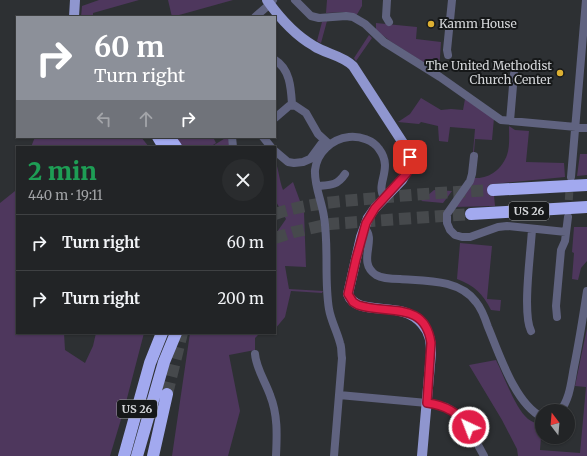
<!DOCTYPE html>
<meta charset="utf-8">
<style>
:root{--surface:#222426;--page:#2a2c2e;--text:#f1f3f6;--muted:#a2a4a7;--line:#3f4143}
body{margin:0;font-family:Merriweather,serif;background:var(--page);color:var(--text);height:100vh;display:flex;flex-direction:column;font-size:15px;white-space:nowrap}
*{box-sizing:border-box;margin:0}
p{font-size:13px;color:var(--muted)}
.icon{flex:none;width:22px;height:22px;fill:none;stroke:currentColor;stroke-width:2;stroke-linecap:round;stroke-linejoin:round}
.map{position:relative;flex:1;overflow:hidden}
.side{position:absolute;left:16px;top:146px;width:260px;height:188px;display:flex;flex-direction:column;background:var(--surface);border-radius:0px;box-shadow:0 1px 3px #0004,0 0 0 1px var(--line)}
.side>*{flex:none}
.guide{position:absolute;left:16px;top:16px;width:260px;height:122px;border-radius:0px;box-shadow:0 1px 3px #0004,0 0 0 1px var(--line);background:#8c9099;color:#fff;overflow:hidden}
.needle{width:26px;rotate:344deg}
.controls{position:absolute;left:535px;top:404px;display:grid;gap:8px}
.controls a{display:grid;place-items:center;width:40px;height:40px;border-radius:50%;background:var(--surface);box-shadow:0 1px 3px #0004,0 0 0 1px var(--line);font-size:20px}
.pin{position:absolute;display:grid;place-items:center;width:34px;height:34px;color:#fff;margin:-17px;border-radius:8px;box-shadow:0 2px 6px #0006}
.me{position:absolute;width:44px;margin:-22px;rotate:317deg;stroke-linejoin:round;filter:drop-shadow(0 0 3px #0008)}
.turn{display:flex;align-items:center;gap:14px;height:84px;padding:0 12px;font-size:18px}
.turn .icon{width:52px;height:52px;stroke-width:2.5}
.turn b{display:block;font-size:28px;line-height:34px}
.lanes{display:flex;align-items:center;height:38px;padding:0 12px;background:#0003;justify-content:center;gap:20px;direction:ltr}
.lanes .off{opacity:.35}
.round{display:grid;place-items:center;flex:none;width:42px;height:42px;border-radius:21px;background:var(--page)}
.head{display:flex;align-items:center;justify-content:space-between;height:68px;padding:0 12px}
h1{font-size:24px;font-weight:800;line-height:30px;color:#1e9e55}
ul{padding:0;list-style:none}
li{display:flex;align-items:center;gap:12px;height:56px;padding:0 12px;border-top:1px solid var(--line)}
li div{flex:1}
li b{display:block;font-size:15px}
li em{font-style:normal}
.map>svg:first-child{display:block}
.green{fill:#4e375d}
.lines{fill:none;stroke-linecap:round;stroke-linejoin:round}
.minor-tunnel{stroke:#46494c;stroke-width:8;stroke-dasharray:8 4;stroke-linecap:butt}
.highway-tunnel{stroke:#46494c;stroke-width:12;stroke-dasharray:12 6;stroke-linecap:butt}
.minor{stroke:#606380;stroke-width:8}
.major{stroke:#8f96cf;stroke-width:10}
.highway{stroke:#a2a9ef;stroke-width:12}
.route-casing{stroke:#92132f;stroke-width:10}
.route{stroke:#e11d48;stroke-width:7}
.poi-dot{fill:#deb133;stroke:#161819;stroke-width:1.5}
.labels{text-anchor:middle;stroke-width:4;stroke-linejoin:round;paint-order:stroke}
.shield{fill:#161819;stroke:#9b9d9f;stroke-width:1}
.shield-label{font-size:11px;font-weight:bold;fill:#d4d6d9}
.poi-label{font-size:12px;fill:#d4d6d9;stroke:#161819;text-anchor:start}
</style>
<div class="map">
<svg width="587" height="456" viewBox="0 0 587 456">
<rect width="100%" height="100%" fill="#2d3033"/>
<path class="green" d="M99,0H139L93,13V17H81L82,6Z
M168,0H233L172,17Z
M327,0H362V6L356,16L345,12L326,13Z
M327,21L321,43L317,41L322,22Z
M376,23L417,27L416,39L441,42L439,72L390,41L376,30Z
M369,35L372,38L356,61L354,58Z
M421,98L441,110L451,109L463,110L465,99L494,118L492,140L475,139L474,152H473L475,129L450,127L448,142L439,141L438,126L421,122L419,124L398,122L410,114Z
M509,126L515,130L529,131L526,162L564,163L565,177L493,184L495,206L454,207L475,178C489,179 502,169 507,155C510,147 509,135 509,126Z
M35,137H141L149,147H31Z
M176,137H213L216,143L210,147H182Z
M227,137H228L230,147H211Z
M580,154H587V175L577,176Z
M275,160C279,170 279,180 283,190L293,182L304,212L306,267L285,266L289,289L323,291L322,293L291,291L285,317L275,329V235L286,219L275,200Z
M17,185V333H64L65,350L85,363L93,346L96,333H144L125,406L110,456H0V203L15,191Z
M434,190L452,191L443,203L421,201Z
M574,227H587V261L581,268L578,280L572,279L574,253L572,252Z
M460,243L492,246L487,299L501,300L500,311L491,310C483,294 474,285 457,279Z
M587,328V456H518L517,449L502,420L469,365L496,360C504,376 515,408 528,419C532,422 537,424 542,425L540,450L580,453L586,387L575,386Z
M190,333H267L258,335L255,338V350L229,355L240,411L228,456H172Z"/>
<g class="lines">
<path class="minor-tunnel" d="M568,212L570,182"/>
<path class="highway-tunnel" d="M275,214C308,203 343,201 377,198C416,194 454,192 493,190
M275,238L294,232L330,224L471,214
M167,394L182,333"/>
<path class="minor" d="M295,0L311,16L319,18L346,16L353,17L365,24L384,42L440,77L501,120L587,128
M387,0L386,17L389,22
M255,17L270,4L273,0
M448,55L447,50L452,0
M275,60C290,69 291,88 292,104
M275,118L289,106L294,105L306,113L318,134L329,144
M510,121L514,74
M232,137L233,147
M263,137L271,147
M275,151L288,162L294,163L303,162L310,159L324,140
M474,156L472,174L470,181L447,214V223L450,230L455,235L462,237H470L498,227L507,226L566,232
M571,177L586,0
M317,186C330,185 337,186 345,174
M364,228C378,239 356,262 376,275C383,279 393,279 400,279C426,281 459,279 476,302C482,309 485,318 488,327C499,353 515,404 542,417
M557,317L556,306L561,250L565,241L568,217
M531,331C522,313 531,251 532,229
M255,354C256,368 265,381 270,395C278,415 277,435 276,456
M339,395L427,403L446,407L458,414L466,423L484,456
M560,411C570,399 571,382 574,367C579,342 583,317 587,291
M334,456L342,358C341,354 342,348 340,343C337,331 331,321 329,309C324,279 329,248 324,217C322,202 314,185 315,170C317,152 332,139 349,137C360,136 373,140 379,149C394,169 375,183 384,197"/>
<path class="major" d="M267,0C279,17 295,35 314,46C326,54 342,55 353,66L403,143L409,154V168L402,180L375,208L368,218L361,237L348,294C357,319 402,298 422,324C430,333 431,342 431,353L422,456
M74,17L75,0"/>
<path class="highway" d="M158,137L164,147
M169,137L176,147
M493,190L587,185
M471,214L587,207
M124,456L150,363L162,333
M137,456L164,362L176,333
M153,456L167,394"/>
</g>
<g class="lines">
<g class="route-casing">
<path id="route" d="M410,157L409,168L407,173L375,208L366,223L356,259L348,294L353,302L358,305C387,315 425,300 431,343L427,403C445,405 458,412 469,427"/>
</g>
<use href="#route" class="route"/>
</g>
<g class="poi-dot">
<circle cx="431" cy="24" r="4"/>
<circle cx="560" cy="73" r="4"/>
</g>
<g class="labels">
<g class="shield">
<rect x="509" y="202" width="40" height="18" rx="3"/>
<rect x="117" y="400" width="40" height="18" rx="3"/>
</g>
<g class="shield-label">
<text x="529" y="215">US 26</text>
<text x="137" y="413">US 26</text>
</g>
<g class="poi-label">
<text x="439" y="28">Kamm House</text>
<text x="552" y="70" text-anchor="end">The United Methodist<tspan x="552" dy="14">Church Center</tspan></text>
</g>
</g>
</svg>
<div class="controls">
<a><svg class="needle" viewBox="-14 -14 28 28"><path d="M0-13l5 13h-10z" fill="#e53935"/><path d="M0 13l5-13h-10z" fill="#a2a4a7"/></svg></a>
</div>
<div class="pin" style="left:410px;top:157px;background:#d93025"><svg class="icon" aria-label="arrive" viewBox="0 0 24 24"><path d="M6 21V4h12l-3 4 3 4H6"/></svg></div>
<svg class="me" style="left:469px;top:427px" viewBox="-20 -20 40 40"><circle r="17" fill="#e11d48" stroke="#fff" stroke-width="3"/><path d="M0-11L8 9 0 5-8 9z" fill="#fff"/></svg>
<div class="guide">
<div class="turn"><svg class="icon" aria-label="right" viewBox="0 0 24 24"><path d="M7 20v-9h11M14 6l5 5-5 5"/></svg><div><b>60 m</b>Turn right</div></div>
<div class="lanes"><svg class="icon off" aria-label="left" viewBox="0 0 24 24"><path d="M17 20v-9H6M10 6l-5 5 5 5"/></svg><svg class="icon off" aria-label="ahead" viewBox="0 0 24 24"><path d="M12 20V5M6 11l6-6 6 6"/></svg><svg class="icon" aria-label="right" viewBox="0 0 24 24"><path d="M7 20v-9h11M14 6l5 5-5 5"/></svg></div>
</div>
<section class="side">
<div class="head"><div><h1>2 min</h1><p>440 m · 19:11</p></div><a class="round"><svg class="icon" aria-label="close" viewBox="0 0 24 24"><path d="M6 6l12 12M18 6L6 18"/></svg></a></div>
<ul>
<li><svg class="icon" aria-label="right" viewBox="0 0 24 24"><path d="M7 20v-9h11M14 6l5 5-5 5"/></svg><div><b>Turn right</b></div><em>60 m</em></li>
<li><svg class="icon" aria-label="right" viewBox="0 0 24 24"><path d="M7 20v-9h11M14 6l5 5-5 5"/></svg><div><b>Turn right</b></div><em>200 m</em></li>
</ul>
</section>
</div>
